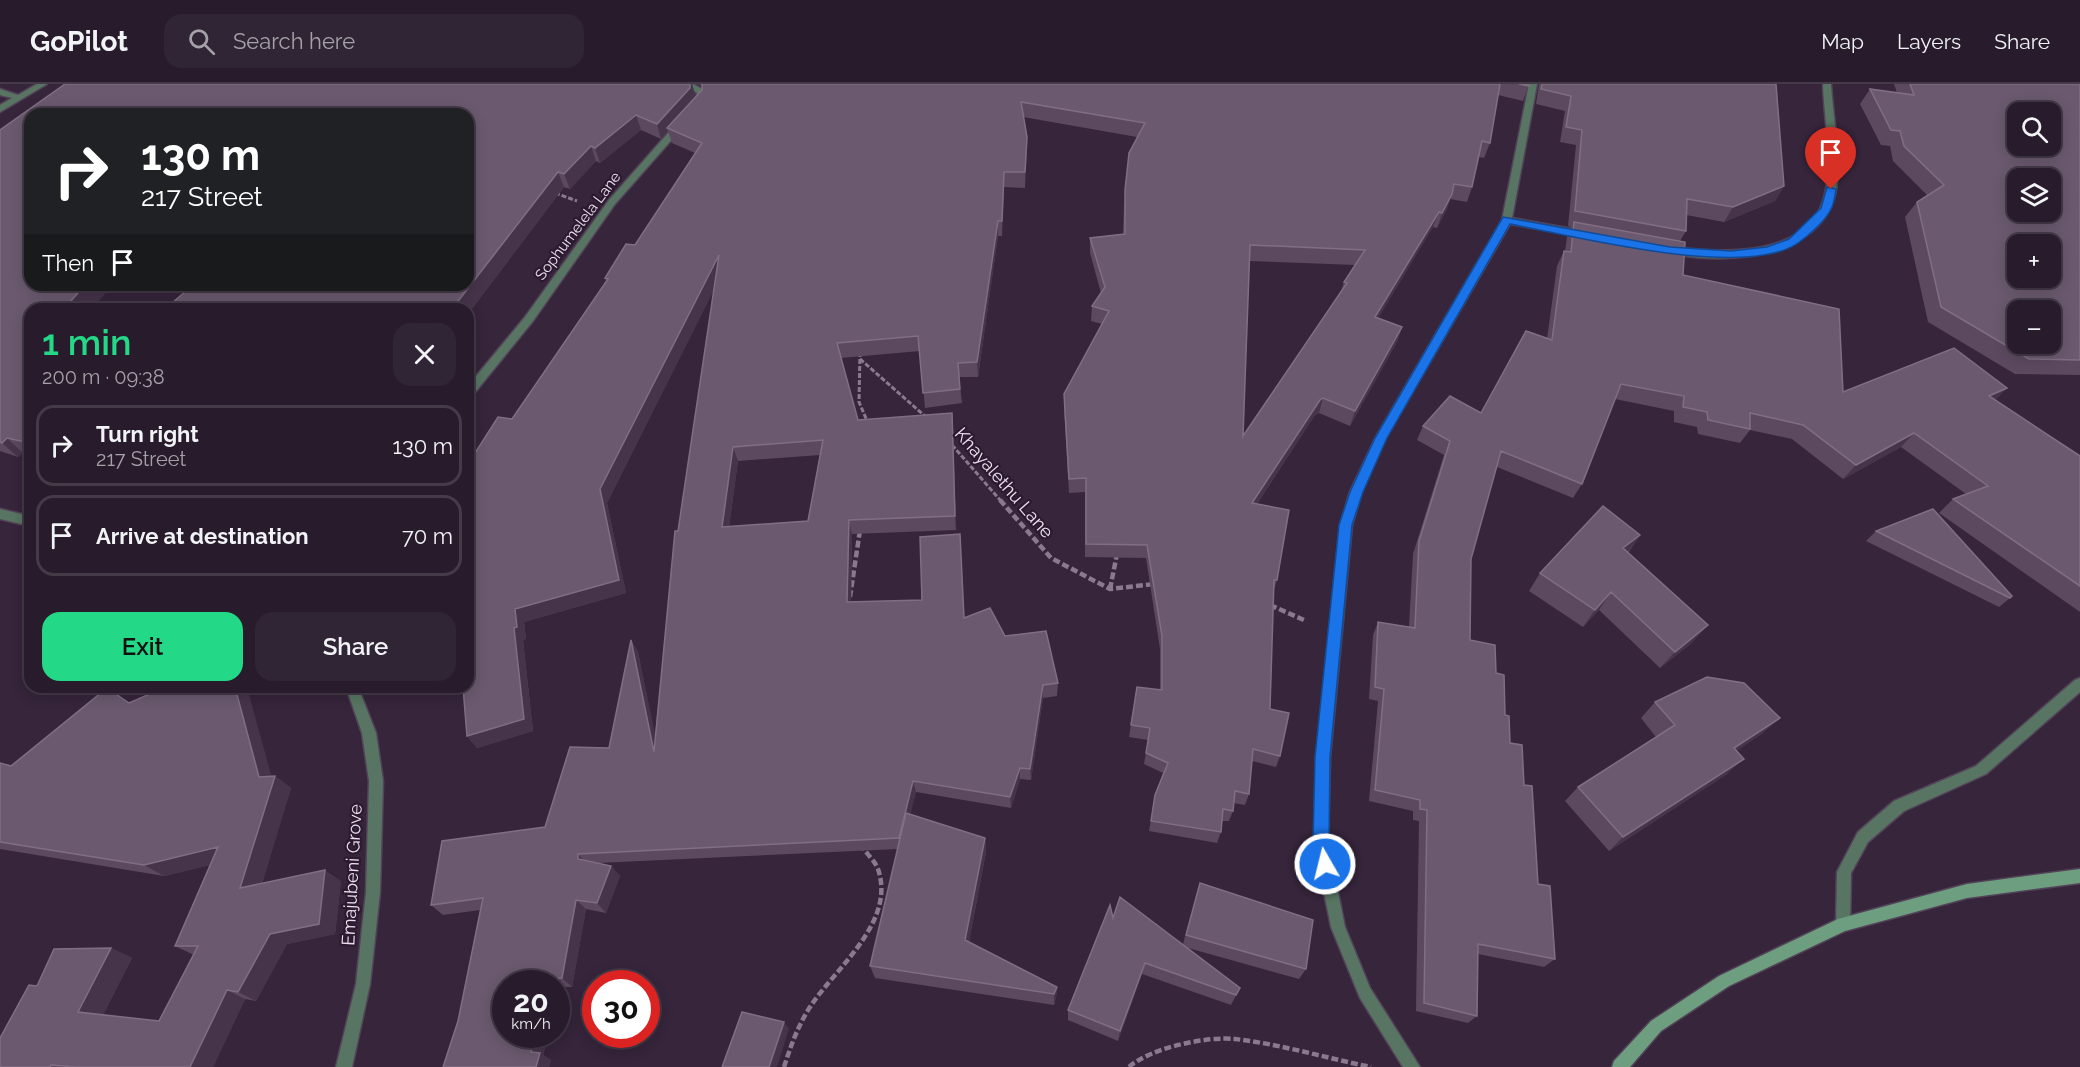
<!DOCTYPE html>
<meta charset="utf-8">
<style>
:root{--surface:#281c2c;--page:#302534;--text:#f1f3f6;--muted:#a5a1a9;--line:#443a48;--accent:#23d886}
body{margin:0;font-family:Raleway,sans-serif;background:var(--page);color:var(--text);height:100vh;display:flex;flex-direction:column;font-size:22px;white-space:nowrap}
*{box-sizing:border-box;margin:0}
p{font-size:20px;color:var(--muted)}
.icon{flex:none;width:33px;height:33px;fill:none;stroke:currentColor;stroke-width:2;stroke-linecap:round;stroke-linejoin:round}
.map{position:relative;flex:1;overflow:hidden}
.side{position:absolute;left:24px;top:219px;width:450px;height:390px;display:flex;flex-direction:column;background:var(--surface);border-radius:18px;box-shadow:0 3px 15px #0003,0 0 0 2px var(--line)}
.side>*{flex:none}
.banner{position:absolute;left:24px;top:24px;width:450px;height:183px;border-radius:18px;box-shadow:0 3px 15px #0003,0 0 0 2px var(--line);background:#202124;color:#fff;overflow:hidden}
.tools{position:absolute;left:2007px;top:18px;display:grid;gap:12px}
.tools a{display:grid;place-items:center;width:54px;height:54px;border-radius:12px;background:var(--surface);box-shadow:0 3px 15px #0003,0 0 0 2px var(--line);font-size:30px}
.speed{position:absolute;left:492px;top:886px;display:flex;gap:12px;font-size:30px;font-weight:700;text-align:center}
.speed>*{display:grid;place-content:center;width:78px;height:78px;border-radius:50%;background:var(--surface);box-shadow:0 3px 15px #0003,0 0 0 2px var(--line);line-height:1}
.speed small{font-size:15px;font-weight:400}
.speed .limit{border:9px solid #d22;background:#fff;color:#111}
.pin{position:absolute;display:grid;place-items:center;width:51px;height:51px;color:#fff;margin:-62px -26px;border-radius:50% 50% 50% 0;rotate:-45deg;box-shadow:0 0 6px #0007}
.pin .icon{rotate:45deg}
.me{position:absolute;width:66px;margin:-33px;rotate:352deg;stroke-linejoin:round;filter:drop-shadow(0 0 4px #0008)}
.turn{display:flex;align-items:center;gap:21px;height:126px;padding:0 18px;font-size:27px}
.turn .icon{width:78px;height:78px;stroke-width:2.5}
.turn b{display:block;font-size:42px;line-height:51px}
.then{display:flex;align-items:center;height:57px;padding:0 18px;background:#0003;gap:12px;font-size:22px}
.round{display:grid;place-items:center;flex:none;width:63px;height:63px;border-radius:18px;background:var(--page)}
.overview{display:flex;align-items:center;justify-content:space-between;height:102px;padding:0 18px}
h1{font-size:36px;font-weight:600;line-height:45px;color:var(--accent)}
.action{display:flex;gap:12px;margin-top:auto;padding:12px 18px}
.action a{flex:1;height:69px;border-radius:18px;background:var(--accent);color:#111;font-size:24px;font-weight:600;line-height:69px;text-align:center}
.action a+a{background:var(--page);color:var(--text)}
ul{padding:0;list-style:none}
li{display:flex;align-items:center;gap:18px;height:81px;margin:0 12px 9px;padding:0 6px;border:3px solid var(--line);border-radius:18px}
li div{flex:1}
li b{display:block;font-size:22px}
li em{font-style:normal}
header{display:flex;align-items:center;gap:36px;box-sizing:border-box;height:84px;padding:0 30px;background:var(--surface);border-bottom:2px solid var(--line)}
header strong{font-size:28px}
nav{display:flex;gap:33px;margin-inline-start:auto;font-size:21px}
.search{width:420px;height:54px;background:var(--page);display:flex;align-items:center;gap:15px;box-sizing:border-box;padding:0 21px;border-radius:18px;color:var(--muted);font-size:22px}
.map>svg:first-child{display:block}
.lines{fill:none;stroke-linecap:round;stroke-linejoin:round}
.lane-casing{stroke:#534358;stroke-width:3}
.street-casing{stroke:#534358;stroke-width:3}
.secondary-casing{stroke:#534358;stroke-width:3}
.path-far1{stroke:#897a8d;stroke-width:3;stroke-dasharray:5 2;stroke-linecap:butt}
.path{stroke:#897a8d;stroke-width:4.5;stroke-dasharray:7 3;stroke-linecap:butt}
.lane{fill:#577562;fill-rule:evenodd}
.street{fill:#577562;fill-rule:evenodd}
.secondary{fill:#6d9e7f;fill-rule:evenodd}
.wall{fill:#5c4960;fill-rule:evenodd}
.shaded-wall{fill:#46344b}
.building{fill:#6b5a6f;stroke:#806f83;stroke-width:1.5;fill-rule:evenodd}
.route{fill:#1a73e8;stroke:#114b97;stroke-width:1.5}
.labels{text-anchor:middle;stroke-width:4.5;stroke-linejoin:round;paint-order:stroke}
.far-street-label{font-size:15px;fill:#ece0ef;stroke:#2c1b30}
.street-label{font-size:18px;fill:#ece0ef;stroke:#2c1b30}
</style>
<header>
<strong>GoPilot</strong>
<div class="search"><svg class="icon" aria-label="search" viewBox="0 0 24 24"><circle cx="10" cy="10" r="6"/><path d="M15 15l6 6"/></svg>Search here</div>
<nav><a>Map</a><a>Layers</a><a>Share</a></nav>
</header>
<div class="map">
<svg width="2080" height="983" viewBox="0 0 2080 983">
<rect width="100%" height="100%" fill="#36253b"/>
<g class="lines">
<g class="lane-casing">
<path id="lane" d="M2080,594V608L1986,690L1904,727L1868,758L1851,789L1850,840L1848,845L1843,847L1838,845L1836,840L1837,788L1858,748L1894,717L1976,682L2075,596Z"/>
</g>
<g class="street-casing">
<path id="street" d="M37,0H47L0,28V21L12,14L0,11V5L18,11Z
M683,0H693L704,6L702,22H696L697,9Z
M1529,0H1537L1512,134L1584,147L1589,150L1584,153L1510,140L1386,354L1362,408L1352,441L1330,673L1328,759L1345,843L1370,904L1420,983H1403L1360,914L1331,843L1314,759L1316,673L1340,441L1350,408L1376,353L1502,136Z
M1823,0H1831C1833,33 1841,74 1836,106C1823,177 1721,182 1665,168V164L1668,163C1721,169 1815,176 1826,105C1832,71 1824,34 1823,0Z
M679,39L683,42L682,44L615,120L533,237L472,312L468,313V302L525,233L609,116L676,40Z
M0,425L30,432V442L0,435Z
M346,603H358L376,649L383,697L380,808L370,900L352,983H336L356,900L366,808L369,697L362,649Z"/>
</g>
<g class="secondary-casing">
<path id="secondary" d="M2080,785V799L1967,814L1845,847L1729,902L1661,947L1630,983H1612L1614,977L1651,937L1719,892L1838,835L1967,800Z"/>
</g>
<path class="path-far1" d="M555,109L577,117
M860,268L859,318L868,339
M860,275L926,333
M952,361L1001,417"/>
<path class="path" d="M1000,416L1051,474L1110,505L1154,500
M1110,505L1117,470
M850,513L860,446
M1270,521L1304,536
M784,983C791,961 799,939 812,920C838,882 896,837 878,785C875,777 867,770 862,763
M1129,983C1150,964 1207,952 1235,955C1280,960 1326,974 1371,983"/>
<use href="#lane" class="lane"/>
<use href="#street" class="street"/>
<use href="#secondary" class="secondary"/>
</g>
<path class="wall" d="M65,0H692L695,10L694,15L702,6V2L697,0H1529L1523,17L1498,11L1490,59L1484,74L1479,73L1472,103L1467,118L1450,115L1447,125L1437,144L1433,143L1378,234L1402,243L1397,258L1350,342L1319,329L1315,331L1257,420L1289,426L1277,496L1273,509L1270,625L1289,629L1280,672L1276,683L1252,677L1249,710L1245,721L1233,719V727L1229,737H1222L1221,748L1217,759L1149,747L1155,711L1163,689L1144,680L1148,656L1129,653L1137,603L1160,606V565L1146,474L1085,473V408L1069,409L1064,325V310L1102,240L1091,237L1092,222L1101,209L1090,169V154L1123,150L1124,122L1129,69L1137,53L1023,33L1027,53L1025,104L1004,103L1002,152H998L978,293H959L962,319L925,324L920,267L841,274L858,336L952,329L953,344L956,446L852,450L851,518L922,516L920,453L960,450L964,534L990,524L1005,552L1046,547L1058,599L1057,612L1043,614L1031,696L1020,695L1011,724L916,708L910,730L985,754L986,768L969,858L1057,903L1056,914L1054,921L875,894L870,882L898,765L598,779L611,782L620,792L606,829L586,825L572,903H564L556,927V900H506V951H549L543,971L551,976L549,983H443L458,937L480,826L443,831L431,821L442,757L545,743L570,663L609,664L631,556L638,568L655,652L675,447H678L714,205L607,419L626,509L524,538L526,555L523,556L533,647L477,664L467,652L463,603H468V380L498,333L512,335L606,197L605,194L626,160L635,161L695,69L672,59L668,47L661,55L641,46L600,79L596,77L570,105L564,103L468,230V225H165L193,201H468V30H30V201H112L93,223L106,225H30V370L23,369L18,373L0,367V46ZM1249,177L1355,181L1344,198L1341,207L1243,352ZM820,371L808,437L729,443L738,377Z
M1539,0H1776L1784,102L1775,117L1724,138L1686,131V147L1680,157L1683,191L1843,308L1995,316L2080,372V528L1939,429L1953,415L1966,410L1901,363L1843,395L1792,355L1750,346L1740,359L1698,350L1697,343L1674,338V327L1615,315L1582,400L1573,414L1497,383L1471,475L1470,556L1496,589L1510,659L1524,701L1538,800L1555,875L1544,883L1478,870L1477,932L1468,939L1416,927L1419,737L1413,736V727L1369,717L1378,617L1369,615L1373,551L1378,538L1409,543L1413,470L1444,371L1417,356L1423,342L1481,329L1547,255L1557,182L1564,167H1565L1567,153L1571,143L1568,142L1576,61L1560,58L1565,27L1536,20Z
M1894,0H2080V291L2015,290L1928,238L1905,133L1917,118L1927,111L1893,77L1890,62L1881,61L1860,20L1870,5L1897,9Z
M1876,447L2010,514L1999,523L1866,457Z
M1640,451L1628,469L1693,558L1660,584L1599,526L1583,543L1529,507L1540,489Z
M1655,618L1763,649L1736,667L1727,690L1609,767L1565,717L1578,703L1656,653L1641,634Z
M129,619L272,692H275L291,704L262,799L341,797L335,850L287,860L256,917L245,915L213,983H0L37,902L111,864L132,874L103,931L159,937L194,871L175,862L210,781L164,792L0,765V679L11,682Z
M1200,799L1306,885L1299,895L1188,864L1240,904L1231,921L1142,890L1118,957L1068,936V926L1113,834L1183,860Z"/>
<path class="shaded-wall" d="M690,0H692L695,10L694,19L667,44L668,47L661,55L657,40Z
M636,31L641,46L600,79L595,64Z
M1027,53V68L1025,104V88Z
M591,62L596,77L570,105L564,90Z
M558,88L564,103L468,230V225H452Z
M1004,88V103L1002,152V137Z
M1784,102L1775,117L1724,138L1733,123Z
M1452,110L1447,125L1437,144L1442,129Z
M1439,128L1433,143L1370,248L1375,233Z
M998,137V152L978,293L977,278Z
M719,171L724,186L607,419L626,509L524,538L526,555L523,556L533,647L477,664L467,652L514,544L515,525L600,405Z
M85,201H112L91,225L70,218Z
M1402,243L1397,258L1350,342L1355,327Z
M2007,304L1993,319L1989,312Z
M1323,314L1319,329L1315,331L1248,433L1252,419L1320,316Z
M952,329L953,344L956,446L955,432Z
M1914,349L1901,363L1843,395L1856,381Z
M7,354L23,369L18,373L2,359Z
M733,363L738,377L727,457L722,443Z
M849,436L852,450L851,531L847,518Z
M960,450L961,464L965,547L964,534Z
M1640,451L1627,469L1623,464Z
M1611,508L1599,526L1583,543L1595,526Z
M1708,541L1693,558L1660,584L1675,568Z
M631,556L638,568L661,679L654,668Z
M1043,601V614L1031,696L1030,685Z
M235,603H247L273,698L275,692L291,704L258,814L240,804L259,693Z
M1780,634L1763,649L1717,680L1734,664Z
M1744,675L1727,690L1609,767L1623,753Z
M1020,684V695L1011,724L1010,713Z
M913,697L916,708L902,764L899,754Z
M985,754L986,768L967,868L965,856Z
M218,763L236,775L164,792L144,781Z
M578,770L587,780L578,775Z
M611,782L620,792L606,829L597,819Z
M325,786L341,797L335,850L287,860L256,917L238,908L270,850Z
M576,816L586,825L572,903L562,894Z
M111,864L132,874L100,937L78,928Z
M1145,879L1142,890L1118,957L1120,947Z
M554,895L564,903L556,927V900H552Z
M1057,903L1056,914L1054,921V910Z
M227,906L245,915L213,983H190Z
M784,938L789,945L777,983H769Z
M536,951H549L543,971L551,976L549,983H536L531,968Z"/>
<path class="building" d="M65,0H690V4L657,40L636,31L595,64L591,62L564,90L558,88L452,225H453H165L193,201H468V30H30V201H85L70,218L106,225H30V359L7,354L2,359L0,358V46Z
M702,0H1500L1490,59L1482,57L1472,103L1454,100L1452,110L1442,129L1439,128L1375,233L1402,243L1355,327L1323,314L1320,316L1252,419L1289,426L1277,496H1274L1270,625L1289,629L1280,672L1253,665L1249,710L1235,707L1233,727L1223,725L1221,748L1151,737L1155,711L1168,679L1146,669L1150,644L1131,641L1137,603L1162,606V552L1147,461L1086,460V394L1069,395L1064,310L1109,227L1092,222L1105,203L1090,154L1125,150V106L1129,69L1145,39L1021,18L1027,53L1025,88H1004L1002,137H998L977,278L958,279L960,305L923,309L918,252L837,259L858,336L952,329L955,432L849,436L847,518L922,516L920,453L960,450L964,534L990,524L1005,552L1046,547L1058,599L1043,601L1030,685L1020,684L1010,713L913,697L899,754L578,770V775L611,782L597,819L576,816L562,894L554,895L552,900H506V951H536L531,968L540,969L536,983H443L458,937L483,814L431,821L442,757L545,743L570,663L609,664L631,556L654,668L675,447H678L719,171L600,405L619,496L515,525L517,543L514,544L524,635L467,652L463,603H468V380L498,333L512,335L608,195L605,194L626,160L635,161L702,59L667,44L702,6ZM1250,161L1365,166L1344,198L1347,199L1243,352ZM823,356L808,437L722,443L733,363Z
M1519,0H1529V2Z
M1542,0H1776L1784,102L1733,123L1687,115L1686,147L1575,127L1582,46L1566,43L1571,12L1541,5Z
M1910,0H2080V276L2029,275L1941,223L1917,118L1944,101L1904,62L1900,47L1891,46L1870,5L1914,11ZM2018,28H2050V62H2018ZM2018,94H2050V128H2018ZM2018,160H2050V194H2018ZM2018,226H2050V260H2018Z
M1574,138L1685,158L1683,191L1839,225L1843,308L1954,264L2007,304L1989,312L2080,372V502L1953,415L1988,402L1914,349L1856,381L1803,341L1750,329V345L1708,336L1707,328L1683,323L1684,312L1621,300L1582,400L1501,367L1471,475L1470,556L1495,561L1496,589L1504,591L1505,631L1509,632L1510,659L1522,661L1524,701L1532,702L1538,800L1550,802L1555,875L1478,860L1477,932L1424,919L1427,726L1420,725V716L1375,706L1384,605L1375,603L1378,538L1415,544L1419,457L1450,357L1423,342L1450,312L1481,329L1526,247L1552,256L1564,167L1571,168Z
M1603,422L1640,451L1623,464L1708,541L1675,568L1611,508L1595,526L1540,489Z
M1933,425L2012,512L2010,514L1876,447Z
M1707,593L1744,599L1780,634L1734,664L1744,675L1623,753L1578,703L1675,641L1655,618Z
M166,603H235L259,693L275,692L240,804L325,786L319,840L270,850L238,908L227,906L190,983H75L51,981L50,983H0V954L29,901L37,902L54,865L111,864L78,928L159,937L198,862H175L218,763L144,781L0,758V679L11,682L107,604L129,619Z
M906,729L985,754L965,856L1057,903L1054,910L870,882Z
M1200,799L1313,836L1306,885L1186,851Z
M1120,813L1240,904L1236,911L1145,879L1120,947L1068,926L1110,821L1113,834Z
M742,928L784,938L769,983H722Z"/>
<path class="route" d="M1827,103L1836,105C1835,112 1834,121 1830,127C1824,138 1808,152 1798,159C1745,196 1573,152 1510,140L1387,354L1363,408L1352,441L1330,673L1329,759L1333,780L1331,786L1325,788L1320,786L1313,759L1315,673L1339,441L1350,408L1375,354L1503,133L1670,163L1731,167L1767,163L1789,155L1821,124Z"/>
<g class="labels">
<g class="far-street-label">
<text transform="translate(578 142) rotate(-53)" y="5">Sophumelela Lane</text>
</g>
<g class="street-label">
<text transform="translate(1004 399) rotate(49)" y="6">Khayalethu Lane</text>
<text transform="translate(352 791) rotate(-87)" y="6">Emajubeni Grove</text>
</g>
</g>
</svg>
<div class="tools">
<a><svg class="icon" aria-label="search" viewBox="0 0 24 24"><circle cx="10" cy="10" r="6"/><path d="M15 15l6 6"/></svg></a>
<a><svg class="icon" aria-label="layers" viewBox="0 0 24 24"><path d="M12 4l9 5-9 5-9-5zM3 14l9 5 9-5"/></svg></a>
<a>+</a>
<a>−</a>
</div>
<div class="speed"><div>20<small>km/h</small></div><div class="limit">30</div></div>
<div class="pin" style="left:1831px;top:105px;background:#d93025"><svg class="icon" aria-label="arrive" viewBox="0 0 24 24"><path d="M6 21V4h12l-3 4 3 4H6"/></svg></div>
<svg class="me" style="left:1325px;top:780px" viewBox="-20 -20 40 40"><circle r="17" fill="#1a73e8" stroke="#fff" stroke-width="3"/><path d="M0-11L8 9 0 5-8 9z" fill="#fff"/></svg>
<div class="banner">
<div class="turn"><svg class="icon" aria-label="right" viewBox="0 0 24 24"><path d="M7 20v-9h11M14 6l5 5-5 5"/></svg><div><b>130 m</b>217 Street</div></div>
<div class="then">Then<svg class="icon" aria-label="arrive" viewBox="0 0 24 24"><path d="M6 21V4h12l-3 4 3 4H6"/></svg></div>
</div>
<section class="side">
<div class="overview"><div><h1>1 min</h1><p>200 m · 09:38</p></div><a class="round"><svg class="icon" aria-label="close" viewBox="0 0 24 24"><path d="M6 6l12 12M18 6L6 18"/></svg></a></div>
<ul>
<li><svg class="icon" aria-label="right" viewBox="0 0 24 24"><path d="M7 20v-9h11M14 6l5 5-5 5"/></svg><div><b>Turn right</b><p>217 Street</p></div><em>130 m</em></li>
<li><svg class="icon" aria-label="arrive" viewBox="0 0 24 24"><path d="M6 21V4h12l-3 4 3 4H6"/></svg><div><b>Arrive at destination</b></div><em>70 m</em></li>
</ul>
<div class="action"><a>Exit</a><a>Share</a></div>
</section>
</div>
